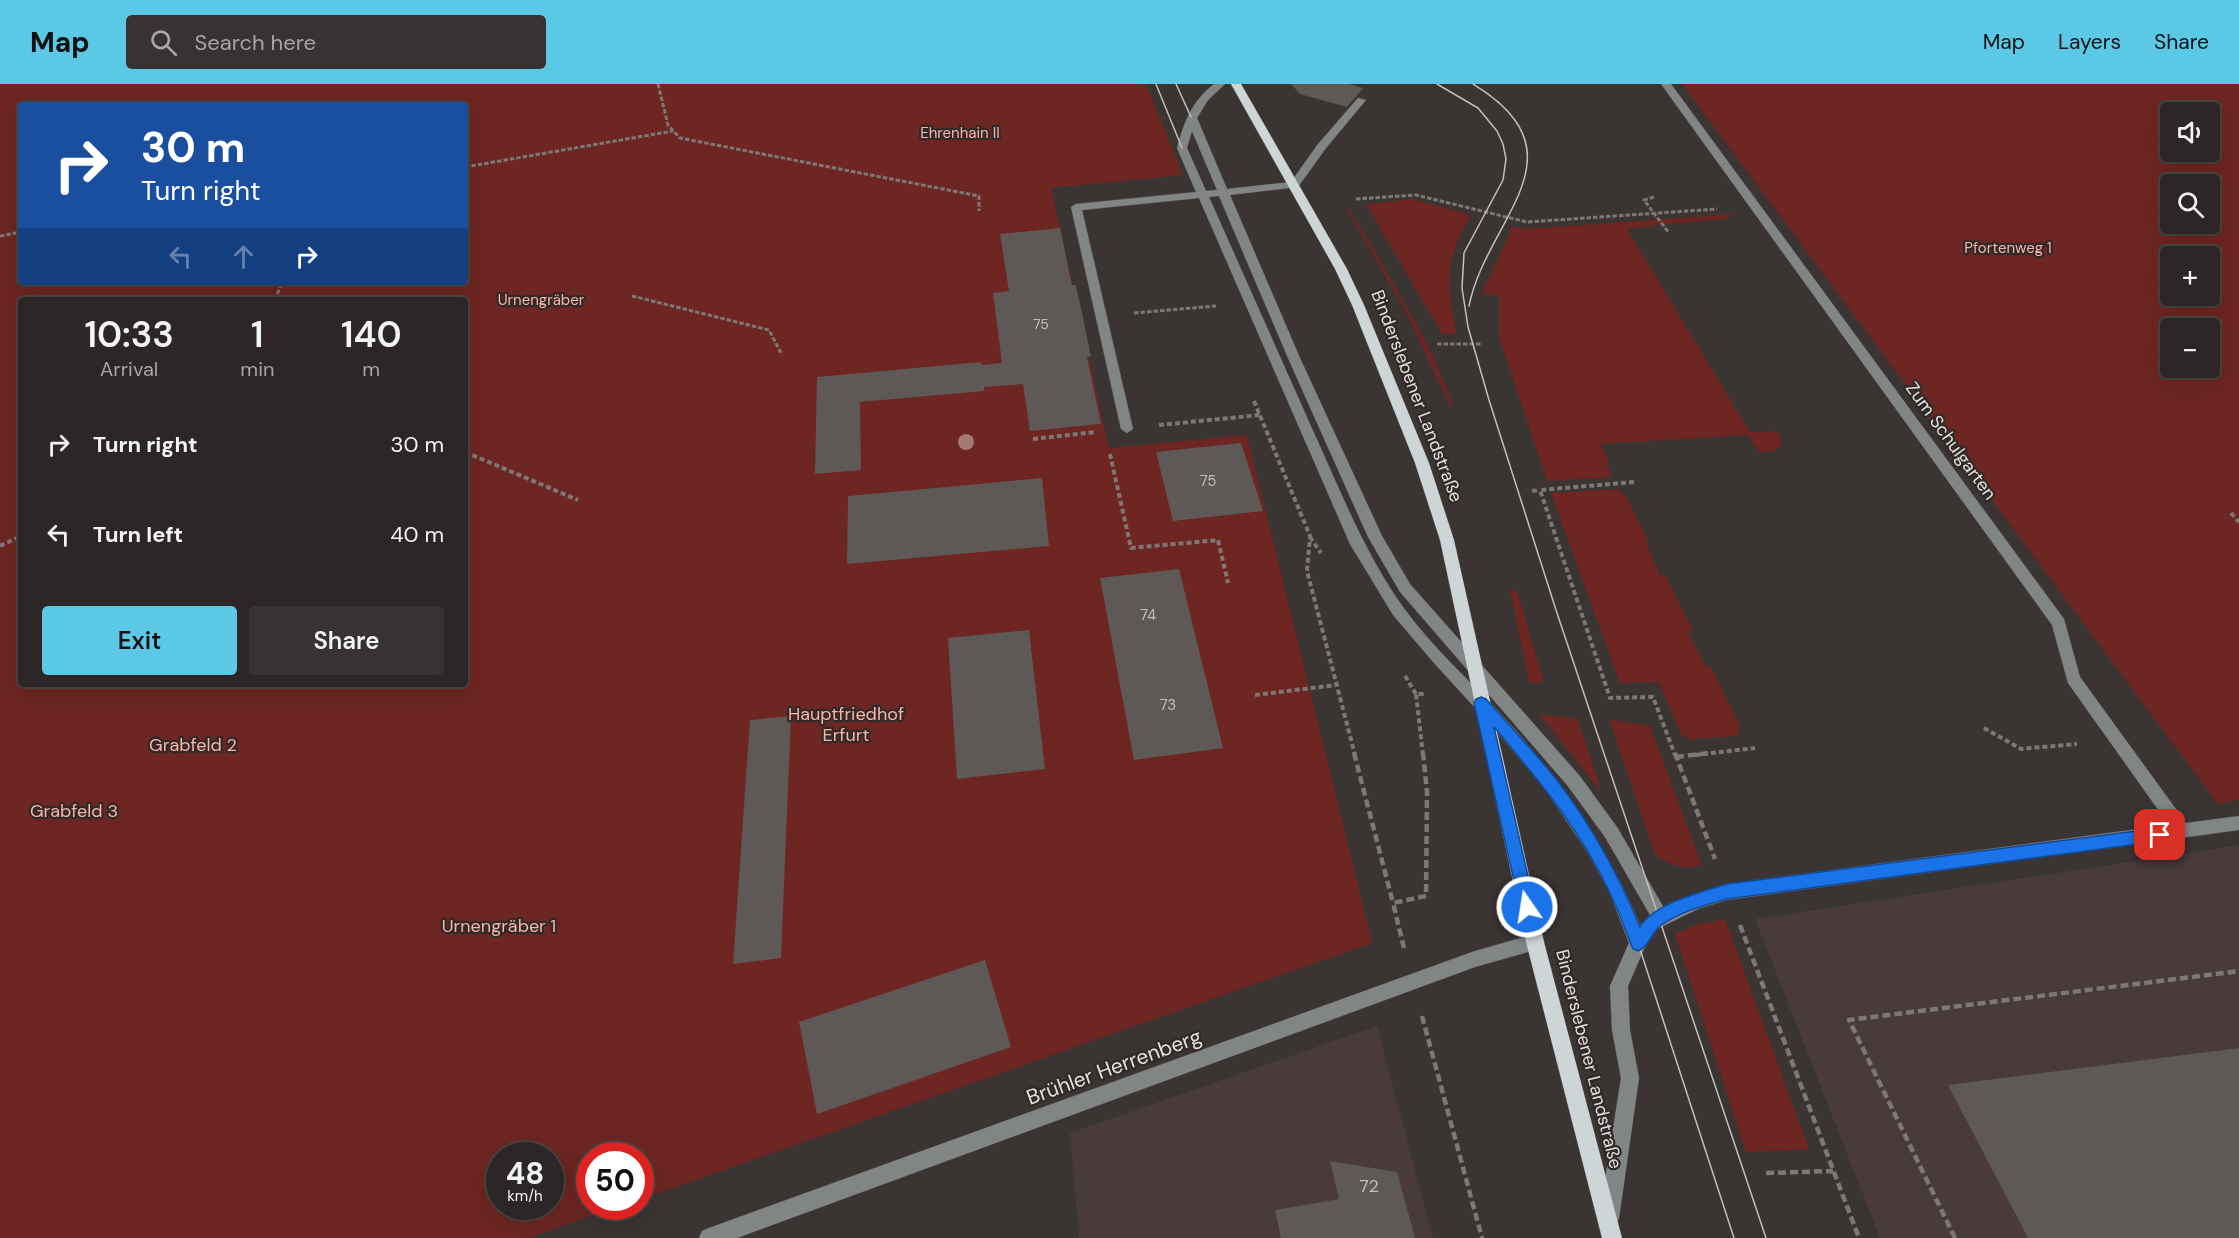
<!DOCTYPE html>
<meta charset="utf-8">
<style>
:root{--surface:#2c2726;--page:#383332;--text:#f1f3f6;--muted:#a6a5a7;--line:#484443;--accent:#5bc8e6}
body{margin:0;font-family:"DM Sans",sans-serif;background:var(--page);color:var(--text);height:100vh;display:flex;flex-direction:column;font-size:22px;white-space:nowrap}
*{box-sizing:border-box;margin:0}
p{font-size:20px;color:var(--muted)}
.icon{flex:none;width:33px;height:33px;fill:none;stroke:currentColor;stroke-width:2;stroke-linecap:round;stroke-linejoin:round}
.map{position:relative;flex:1;overflow:hidden}
.panel{position:absolute;left:18px;top:213px;width:450px;height:390px;display:flex;flex-direction:column;background:var(--surface);border-radius:6px;box-shadow:0 6px 24px #0002,0 0 0 2px var(--line)}
.panel>*{flex:none}
.top-card{position:absolute;left:18px;top:18px;width:450px;height:183px;border-radius:6px;box-shadow:0 6px 24px #0002,0 0 0 2px var(--line);background:#1a4fa0;color:#fff;overflow:hidden}
.buttons{position:absolute;left:2160px;top:18px;display:grid;gap:12px}
.buttons a{display:grid;place-items:center;width:60px;height:60px;border-radius:6px;background:var(--surface);box-shadow:0 6px 24px #0002,0 0 0 2px var(--line);font-size:30px}
.speed{position:absolute;left:486px;top:1058px;display:flex;gap:12px;font-size:30px;font-weight:700;text-align:center}
.speed>*{display:grid;place-content:center;width:78px;height:78px;border-radius:50%;background:var(--surface);box-shadow:0 6px 24px #0002,0 0 0 2px var(--line);line-height:1}
.speed small{font-size:15px;font-weight:400}
.speed .limit{border:9px solid #d22;background:#fff;color:#111}
.pin{position:absolute;display:grid;place-items:center;width:51px;height:51px;color:#fff;margin:-26px;border-radius:12px;box-shadow:0 3px 9px #0006}
.me{position:absolute;width:66px;margin:-33px;rotate:347deg;stroke-linejoin:round;filter:drop-shadow(0 0 4px #0008)}
.turn{display:flex;align-items:center;gap:21px;height:126px;padding:0 24px;font-size:27px}
.turn .icon{width:78px;height:78px;stroke-width:2.5}
.turn b{display:block;font-size:42px;line-height:51px}
.lanes{display:flex;align-items:center;height:57px;padding:0 24px;background:#0003;justify-content:center;gap:30px;direction:ltr}
.lanes .off{opacity:.35}
.eta{display:flex;justify-content:space-evenly;align-items:center;height:102px;text-align:center}
.eta b{font-size:36px;font-weight:600;line-height:42px}
.action{display:flex;gap:12px;margin-top:auto;padding:12px 24px}
.action a{flex:1;height:69px;border-radius:6px;background:var(--accent);color:#111;font-size:24px;font-weight:600;line-height:69px;text-align:center}
.action a+a{background:var(--page);color:var(--text)}
ul{padding:0;list-style:none}
li{display:flex;align-items:center;gap:18px;height:90px;padding:0 24px}
li div{flex:1}
li b{display:block;font-size:22px}
li em{font-style:normal}
header{display:flex;align-items:center;gap:36px;box-sizing:border-box;height:84px;padding:0 30px;background:var(--accent);color:#111}
header strong{font-size:28px}
nav{display:flex;gap:33px;margin-inline-start:auto;font-size:21px}
.search{width:420px;height:54px;background:var(--page);display:flex;align-items:center;gap:15px;box-sizing:border-box;padding:0 21px;border-radius:6px;color:var(--muted);font-size:22px}
.map>svg:first-child{display:block}
.built{fill:#483b39}
.green{fill:#6d2621;fill-rule:evenodd}
.building{fill:#5e5857}
.lines{fill:none;stroke-linecap:round;stroke-linejoin:round}
.minor-casing{stroke:#55504f;stroke-width:1}
.major-casing{stroke:#55504f;stroke-width:1}
.path-far2{stroke:#7d7877;stroke-width:3;stroke-dasharray:4.5 2;stroke-linecap:butt}
.path-far1{stroke:#7d7877;stroke-width:4;stroke-dasharray:5 3;stroke-linecap:butt}
.path{stroke:#7d7877;stroke-width:4.5;stroke-dasharray:8 4;stroke-linecap:butt}
.minor{fill:#828586;fill-rule:evenodd}
.major{fill:#ced5d7;fill-rule:evenodd}
.tram{stroke:#c4bfbf;stroke-width:1.5}
.tree{fill:#a57a74}
.route{fill:#1a73e8;stroke:#114b97;stroke-width:1.5}
.labels{text-anchor:middle;stroke-width:4.5;stroke-linejoin:round;paint-order:stroke}
.far-number-label{font-size:14px;fill:#c2bebe}
.far-park-label{font-size:15px;fill:#fcb3aa;stroke:#302a29}
.number-label{font-size:15px;fill:#c2bebe}
.street-label{font-size:18px;fill:#e4e0e0;stroke:#302a29}
.park-label{font-size:18px;fill:#fcb3aa;stroke:#302a29}
.near-number-label{font-size:18px;fill:#c2bebe}
.near-street-label{font-size:21px;fill:#e4e0e0;stroke:#302a29}
</style>
<header>
<strong>Map</strong>
<div class="search"><svg class="icon" aria-label="search" viewBox="0 0 24 24"><circle cx="10" cy="10" r="6"/><path d="M15 15l6 6"/></svg>Search here</div>
<nav><a>Map</a><a>Layers</a><a>Share</a></nav>
</header>
<div class="map">
<svg width="2239" height="1154" viewBox="0 0 2239 1154">
<rect width="100%" height="100%" fill="#3a3433"/>
<path class="built" d="M2239,761V1154H1880L1755,835Z
M1377,942L1433,1154H1079L1070,1049Z"/>
<path class="green" d="M0,0H1146L1183,91L1051,104L1109,364L1247,351L1372,859L641,1115L640,1071H590V1122H620L528,1154H0ZM21,21H465V198H21ZM21,216H465V600H21ZM500,1071H550V1122H500Z
M1682,0H2239V716L2218,720ZM2170,28H2210V68H2170ZM2170,100H2210V140H2170ZM2170,172H2210V212H2170ZM2170,244H2210V284H2170Z
M1413,115L1471,131C1444,177 1446,198 1457,250H1442L1366,120Z
M1349,124L1413,233L1435,277L1453,321L1450,322L1409,234L1347,125Z
M1732,130L1727,135L1651,141L1652,143L1627,145L1750,348L1778,347L1781,356L1780,363L1772,368H1759L1748,351L1601,360L1609,378H1606L1613,393L1547,397L1499,253V213L1482,209L1513,142L1526,145Z
M1619,405L1622,410H1625L1649,458L1646,459L1660,491L1665,490L1693,547L1688,548L1706,583H1711L1740,642L1737,652L1692,655L1682,652L1659,598L1620,599L1551,409Z
M1510,506L1517,507L1543,595L1540,599L1529,598Z
M1539,630L1578,635L1602,709Z
M1609,635L1650,642L1702,781C1680,786 1674,782 1655,771Z
M1725,835L1809,1065L1746,1068L1675,850L1695,841Z"/>
<path class="building" d="M1291,0H1349L1363,4L1347,23L1300,10Z
M1060,144L1072,201H1076L1091,272L1087,273L1101,340L1030,347L1023,300L984,303V307L860,318L861,386L815,390L817,293L981,278V281L1002,279L993,209L1009,207L1000,150Z
M1241,359L1263,427L1173,437L1156,368Z
M1042,394L1049,462L847,480L848,412Z
M1179,485L1223,664L1134,676L1100,494Z
M1029,546L1045,685L957,695L948,554Z
M791,632L781,874L733,880L750,636Z
M985,876L1011,963L817,1030L799,938Z
M2239,964V1154H2028L1948,1001Z
M1330,1077L1397,1088L1415,1154H1281L1275,1126L1339,1115Z"/>
<g class="lines">
<g class="minor-casing">
<path id="minor" d="M1214,0H1225L1208,16L1197,34L1227,105L1291,98L1318,60L1358,14L1366,16L1326,64L1298,103L1230,111L1300,274L1382,452L1410,500L1579,691L1617,743L1664,824L1691,811L1727,800L2169,741L2068,599L2052,541L1661,0H1671L2064,535L2080,593L2186,739L2239,732V746L1727,816L1700,824L1657,845L1644,865L1628,902L1630,946L1639,994L1619,1134L1616,1141L1609,1144L1602,1141L1599,1134L1621,994L1612,946L1610,902L1629,859L1610,809L1588,769L1545,705L1498,649L1434,579L1393,531L1350,460L1199,114L1082,126L1133,345L1127,349L1121,345L1071,123L1076,120L1196,108L1177,64C1184,38 1192,17 1214,0ZM1192,47L1217,106L1206,107L1187,64ZM1219,112L1288,274L1368,453L1400,508L1567,701L1605,753L1650,831L1640,841C1609,766 1564,701 1510,640C1475,601 1434,566 1403,523C1365,470 1341,408 1314,349C1279,270 1244,192 1209,113Z
M1535,850L1541,852L1544,858L1541,864L1535,866L1475,883L737,1154H699L702,1147L709,1144L1475,867Z"/>
</g>
<g class="major-casing">
<path id="major" d="M1231,0H1241L1347,185L1364,221L1429,379L1454,456L1544,858L1622,1154H1602L1526,858L1440,456L1415,379L1352,221L1335,185Z"/>
</g>
<path class="path-far2" d="M658,0L668,41L680,54L979,112V127
M465,83L673,47
M1654,113L1644,116L1669,149
M1356,115L1416,111L1527,138L1717,125
M0,152L21,148
M632,212L769,246L782,271
M275,216L282,198
M1134,229L1216,222
M1437,260H1482"/>
<path class="path-far1" d="M1254,317L1310,452L1307,487L1355,671
M1159,341L1260,331
M1033,355L1095,348
M465,368L578,416
M1110,370L1131,464L1218,456L1228,499
M1634,398L1540,406L1610,614L1653,613L1675,671
M1532,407L1540,406
M2231,429L2239,438
M1310,453L1321,469
M0,462L21,452
M1405,592L1416,610
M1255,611L1336,601
M1984,644L2021,665L2077,660
M1423,671L1416,610H1425
M1695,671L1755,664"/>
<path class="path" d="M1354,669L1393,819
M1675,669L1715,775
M1676,673L1709,669
M1740,841L1859,1154
M1404,864L1393,819L1426,812L1427,708L1423,669
M1422,932L1482,1154
M1766,1089L1833,1087
M1955,1154L1849,936L2239,887"/>
<use href="#minor" class="minor"/>
<use href="#major" class="major"/>
<path class="tram" d="M1156,0L1182,64
M1176,0L1191,33
M1437,0L1478,24L1497,47L1503,60L1506,75L1503,96L1464,169L1462,204L1468,243L1489,316L1556,526L1766,1154
M1469,222C1486,135 1589,71 1473,0
M1638,859L1734,1154"/>
</g>
<circle class="tree" cx="966" cy="358" r="8"/>
<path class="route" d="M1481,613L1486,615C1509,641 1534,667 1556,695C1591,740 1618,790 1640,843C1655,819 1701,808 1727,800L2160,744L2165,746L2168,751L2165,755L2160,757L1727,815C1705,821 1679,828 1660,842C1651,849 1649,863 1638,867L1633,865C1625,846 1619,827 1610,809C1581,747 1538,695 1494,643L1535,823L1533,828L1527,830L1521,828L1474,619L1476,615Z"/>
<g class="labels">
<g class="far-number-label">
<text x="1041" y="245">75</text>
</g>
<g class="far-park-label">
<text x="960" y="54">Ehrenhain II</text>
<text x="2008" y="169">Pfortenweg 1</text>
<text x="541" y="221">Urnengräber</text>
</g>
<g class="number-label">
<text x="1208" y="402">75</text>
<text x="1148" y="536">74</text>
<text x="1168" y="626">73</text>
</g>
<g class="street-label">
<text transform="translate(1417 312) rotate(69)" y="6">Binderslebener Landstraße</text>
<text transform="translate(1951 357) rotate(54)" y="6">Zum Schulgarten</text>
<text transform="translate(1589 975) rotate(76)" y="6">Binderslebener Landstraße</text>
</g>
<g class="park-label">
<text x="846" y="636">Hauptfriedhof<tspan x="846" dy="21">Erfurt</tspan></text>
<text x="193" y="667">Grabfeld 2</text>
<text x="74" y="733">Grabfeld 3</text>
<text x="499" y="848">Urnengräber 1</text>
</g>
<g class="near-number-label">
<text x="1369" y="1108">72</text>
</g>
<g class="near-street-label">
<text transform="translate(1114 983) rotate(-20)" y="7">Brühler Herrenberg</text>
</g>
</g>
</svg>
<div class="buttons">
<a><svg class="icon" aria-label="sound" viewBox="0 0 24 24"><path d="M4 9h4l5-4v14l-5-4H4zM17 9q2 3 0 6"/></svg></a>
<a><svg class="icon" aria-label="search" viewBox="0 0 24 24"><circle cx="10" cy="10" r="6"/><path d="M15 15l6 6"/></svg></a>
<a>+</a>
<a>−</a>
</div>
<div class="speed"><div>48<small>km/h</small></div><div class="limit">50</div></div>
<div class="pin" style="left:2160px;top:751px;background:#d93025"><svg class="icon" aria-label="arrive" viewBox="0 0 24 24"><path d="M6 21V4h12l-3 4 3 4H6"/></svg></div>
<svg class="me" style="left:1527px;top:823px" viewBox="-20 -20 40 40"><circle r="17" fill="#1a73e8" stroke="#fff" stroke-width="3"/><path d="M0-11L8 9 0 5-8 9z" fill="#fff"/></svg>
<div class="top-card">
<div class="turn"><svg class="icon" aria-label="right" viewBox="0 0 24 24"><path d="M7 20v-9h11M14 6l5 5-5 5"/></svg><div><b>30 m</b>Turn right</div></div>
<div class="lanes"><svg class="icon off" aria-label="left" viewBox="0 0 24 24"><path d="M17 20v-9H6M10 6l-5 5 5 5"/></svg><svg class="icon off" aria-label="ahead" viewBox="0 0 24 24"><path d="M12 20V5M6 11l6-6 6 6"/></svg><svg class="icon" aria-label="right" viewBox="0 0 24 24"><path d="M7 20v-9h11M14 6l5 5-5 5"/></svg></div>
</div>
<section class="panel">
<div class="eta">
<div><b>10:33</b><p>Arrival</p></div>
<div><b>1</b><p>min</p></div>
<div><b>140</b><p>m</p></div>
</div>
<ul>
<li><svg class="icon" aria-label="right" viewBox="0 0 24 24"><path d="M7 20v-9h11M14 6l5 5-5 5"/></svg><div><b>Turn right</b></div><em>30 m</em></li>
<li><svg class="icon" aria-label="left" viewBox="0 0 24 24"><path d="M17 20v-9H6M10 6l-5 5 5 5"/></svg><div><b>Turn left</b></div><em>40 m</em></li>
</ul>
<div class="action"><a>Exit</a><a>Share</a></div>
</section>
</div>
